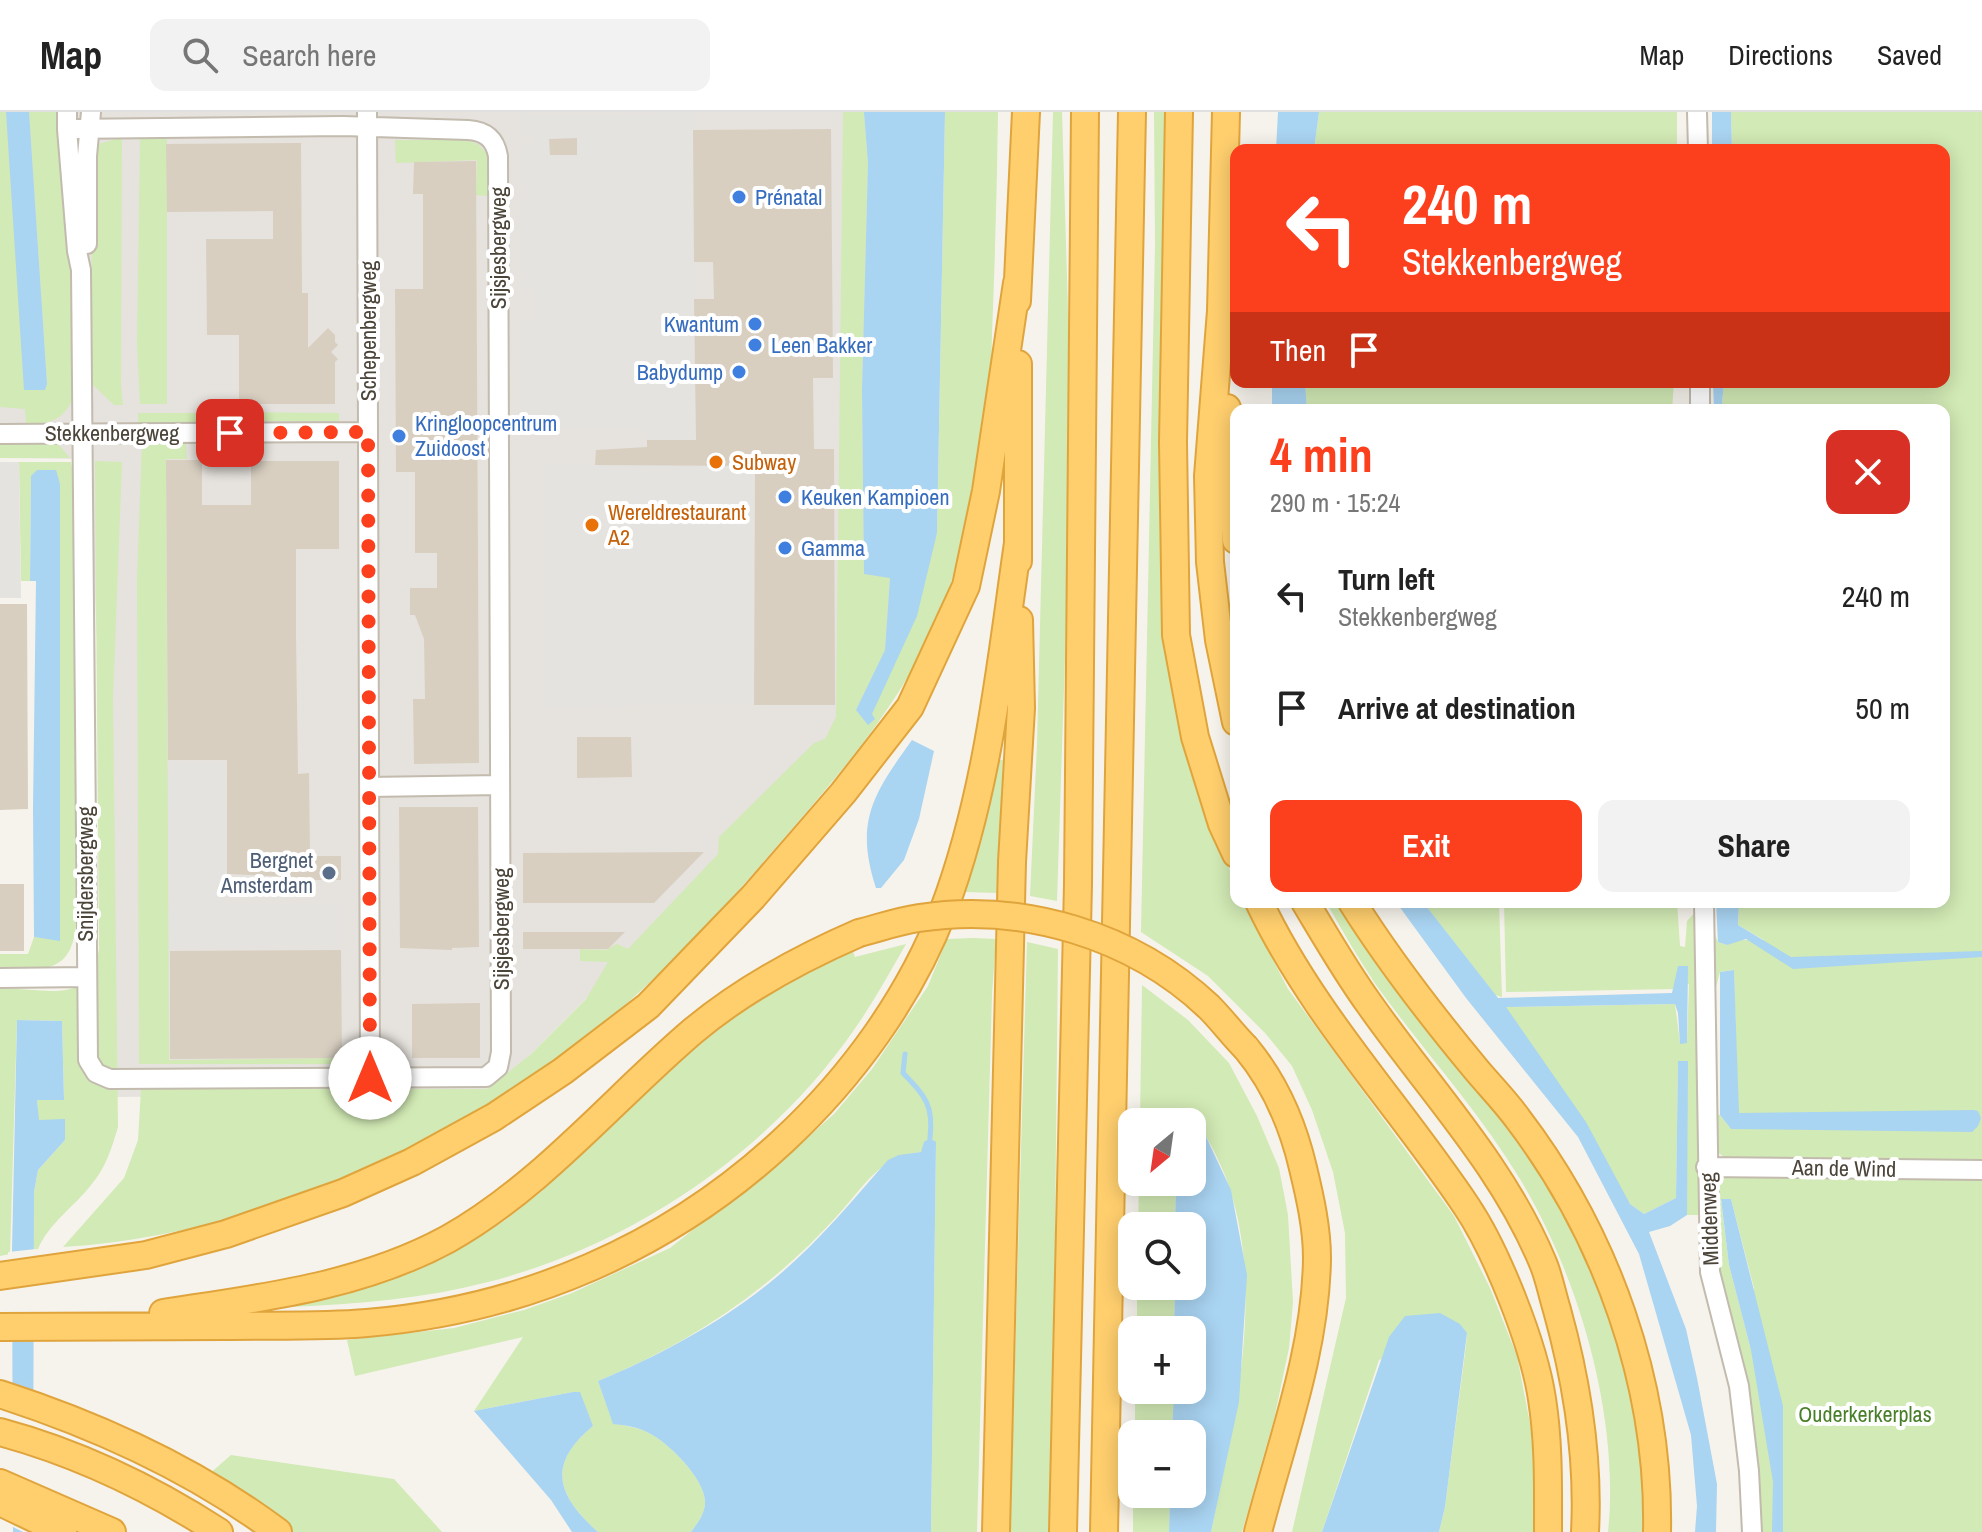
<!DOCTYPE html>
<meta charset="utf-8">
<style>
:root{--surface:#fff;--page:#f2f2f2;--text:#222;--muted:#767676;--line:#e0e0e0;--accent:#fc3f1d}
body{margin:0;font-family:"Archivo Narrow",sans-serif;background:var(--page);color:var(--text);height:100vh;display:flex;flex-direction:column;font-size:30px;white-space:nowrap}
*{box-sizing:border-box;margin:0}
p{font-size:26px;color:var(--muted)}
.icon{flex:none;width:44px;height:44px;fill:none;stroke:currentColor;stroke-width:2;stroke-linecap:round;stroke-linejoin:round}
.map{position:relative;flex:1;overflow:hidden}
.side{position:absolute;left:1230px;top:292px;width:720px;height:504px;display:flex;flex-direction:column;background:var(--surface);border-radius:16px;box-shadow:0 4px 20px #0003}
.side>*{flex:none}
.top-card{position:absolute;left:1230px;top:32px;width:720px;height:244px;border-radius:16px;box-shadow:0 4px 20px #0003;background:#fc3f1d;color:#fff;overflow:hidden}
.needle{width:52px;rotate:209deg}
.controls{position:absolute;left:1118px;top:996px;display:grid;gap:16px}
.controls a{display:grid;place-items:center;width:88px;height:88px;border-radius:16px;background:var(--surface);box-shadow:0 4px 20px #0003;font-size:40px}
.pin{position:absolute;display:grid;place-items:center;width:68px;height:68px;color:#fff;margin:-34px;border-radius:16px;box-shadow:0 4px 12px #0006}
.me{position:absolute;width:88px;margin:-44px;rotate:0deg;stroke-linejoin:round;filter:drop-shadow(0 0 6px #0008)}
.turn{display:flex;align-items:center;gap:28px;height:168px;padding:0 40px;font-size:36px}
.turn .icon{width:104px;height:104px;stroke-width:2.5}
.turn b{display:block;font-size:56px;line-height:68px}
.then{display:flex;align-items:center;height:76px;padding:0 40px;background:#0003;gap:16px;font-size:30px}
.round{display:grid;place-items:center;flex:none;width:84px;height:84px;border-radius:16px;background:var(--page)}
.overview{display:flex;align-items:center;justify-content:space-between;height:136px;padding:0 40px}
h1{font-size:48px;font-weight:800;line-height:60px;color:var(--accent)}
.primary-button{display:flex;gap:16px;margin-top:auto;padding:16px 40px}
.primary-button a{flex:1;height:92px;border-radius:16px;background:var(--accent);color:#fff;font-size:32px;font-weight:800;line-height:92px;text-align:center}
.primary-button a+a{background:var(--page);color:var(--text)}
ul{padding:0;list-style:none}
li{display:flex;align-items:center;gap:24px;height:112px;padding:0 40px}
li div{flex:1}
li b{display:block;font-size:30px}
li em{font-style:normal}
header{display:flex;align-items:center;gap:48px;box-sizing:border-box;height:112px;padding:0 40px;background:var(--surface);border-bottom:2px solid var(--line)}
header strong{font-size:38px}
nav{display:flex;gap:44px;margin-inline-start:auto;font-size:28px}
.search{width:560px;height:72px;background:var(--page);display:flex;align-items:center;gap:20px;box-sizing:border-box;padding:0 28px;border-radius:16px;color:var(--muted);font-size:30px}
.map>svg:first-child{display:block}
.industrial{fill:#e6e2dd}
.green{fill:#d2eab5;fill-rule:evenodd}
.parking{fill:#e5e3e0}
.water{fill:#a9d4f2}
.pier{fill:#f6f3ec}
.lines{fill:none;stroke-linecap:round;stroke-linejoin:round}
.stream{stroke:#a9d4f2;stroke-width:5}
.building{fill:#d8cfc1}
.minor-casing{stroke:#c2bbae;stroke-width:22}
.highway-casing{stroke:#e0a43c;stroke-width:30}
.minor{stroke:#fff;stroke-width:18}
.highway{stroke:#ffcf6e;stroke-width:26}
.highway-bridge-casing{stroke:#e0a43c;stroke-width:30;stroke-linecap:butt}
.highway-bridge{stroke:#ffcf6e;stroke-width:26}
.route{stroke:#fc3f1d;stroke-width:14;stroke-dasharray:0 25.2}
.shop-dot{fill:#3f7fe0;stroke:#fff;stroke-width:3}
.food-dot{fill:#e8710a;stroke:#fff;stroke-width:3}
.service-dot{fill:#5c6f8a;stroke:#fff;stroke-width:3}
.labels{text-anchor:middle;stroke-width:8;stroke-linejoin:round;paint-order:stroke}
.shop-label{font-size:22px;fill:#366cbe;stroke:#fff;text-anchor:start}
.street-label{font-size:22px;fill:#4b4439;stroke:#fff}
.food-label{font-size:22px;fill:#c56008;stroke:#fff;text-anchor:start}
.service-label{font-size:22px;fill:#4e5e75;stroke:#fff;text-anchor:end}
.park-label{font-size:22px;fill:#4a7f2a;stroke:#fff}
</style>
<header>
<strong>Map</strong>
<div class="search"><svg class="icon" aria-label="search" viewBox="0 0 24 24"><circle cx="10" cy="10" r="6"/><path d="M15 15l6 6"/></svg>Search here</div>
<nav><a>Map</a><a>Directions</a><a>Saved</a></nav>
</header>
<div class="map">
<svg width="1982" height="1420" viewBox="0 0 1982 1420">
<rect width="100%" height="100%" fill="#f6f3ec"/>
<path class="industrial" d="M0,0H924L901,533L863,608L492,981L117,985L89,347L0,346Z"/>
<path class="green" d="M0,0H6L10,52L47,272L29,0H58L73,148L72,288C63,309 48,312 26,312L25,297L0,295Z
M843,0H864L868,51L862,278L864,462L890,465L885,538L856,598L868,612L937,421L945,0H998C997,74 995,148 992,222C991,252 992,283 988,312C986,333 979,355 974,376C966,410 959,447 948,480C916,572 853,646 791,718C734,784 675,852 608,907C459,1030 258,1123 63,1135L124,1066L138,1028L141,977H487L530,943L586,887L608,850L580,849V837L606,838L617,832L628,837L718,742L719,725L814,631L825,627L836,605Z
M1053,0H1062L1072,331L1057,789L1030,784L1037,632Z
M1154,0H1189L1166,520L1221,736L1236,773V790H1243L1288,877L1454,1104L1490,1176L1517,1244L1531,1317L1536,1389L1534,1420H1439L1445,1395L1466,1233L1467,1222L1460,1212L1379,1248L1322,1420H1292L1346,1186L1345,1121L1333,1060L1312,998L1292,954L1265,921L1208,864L1141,820L1155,134Z
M1319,0H1677V38H1314Z
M1731,0H1982V1420H1749L1718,1178L1714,1080L1728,1061L1726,1047L1712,1035L1713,1002L1720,1003L1731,1017H1760L1762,1002L1738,1001L1734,858L1720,860L1710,897L1707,804L1718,830L1727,833L1735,828H1764L1738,813L1739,790H1944V298H1735V295L1722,292L1724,270H1944V38H1732ZM1731,1087L1754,1176L1750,1234L1729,1153L1721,1088Z
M167,24V292H140L137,233L140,25Z
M122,25L121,273L123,293H114L91,271L92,34Z
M395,28H465L478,32L488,43L487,84L476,83L477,48L396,51Z
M1305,270H1674L1672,298H1307Z
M237,300L339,301V309H242Z
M138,301H222L214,311L138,312Z
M142,331H186L187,347H166L169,948L342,946V952H139L137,467Z
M0,332H58L70,346H0Z
M95,349L122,350L113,586L118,1015C112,1036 105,1057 91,1073C74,1095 49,1111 38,1137L33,1138L34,1080L38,1058L65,1028L38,1008L37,987H64L62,909L17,908L10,1142L0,1144V877C44,875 91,896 99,837Z
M19,350H71L75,374L76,811C72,864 42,857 0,857V842H28L34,825L60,828V372L31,364L30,469H21Z
M999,648H1003L998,781L964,780L982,727Z
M1326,790H1342L1536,1048L1606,1184L1632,1267L1648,1420H1608C1620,1305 1579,1165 1520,1067C1478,998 1423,938 1376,873C1358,846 1342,818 1326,790Z
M1423,790H1499L1502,885L1495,883Z
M1504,790H1677L1680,834L1685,835L1687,809L1697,798L1700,1103H1687V950H1678L1676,1086L1644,1102L1630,1092L1505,895L1675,892L1680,931H1687L1689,872L1674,877L1506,880Z
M973,826L996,827L992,882L977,1420H931L936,1031L931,1026L921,1040C880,1043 863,1076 837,1104C770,1178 691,1231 598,1269L613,1311C625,1314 638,1315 649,1321C669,1331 707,1369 705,1392C704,1403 697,1412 691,1420H598C556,1383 547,1352 593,1314L573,1280L474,1299L523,1225L355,1264L347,1228L454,1216L524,1198L572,1181L670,1136L784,1046L834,1002L872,957L928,874L947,827Z
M1027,830L1058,837L1052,1420H1010Z
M906,832C890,860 874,889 856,915C771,1039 633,1133 488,1170C423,1187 357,1192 290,1195L385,1170L470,1131L504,1109L542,1079L675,953L725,912L771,880L811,858L853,839L855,845Z
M1142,873L1188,908L1229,951L1257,1004L1279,1056L1288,1103L1293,1190L1289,1236L1274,1307L1242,1420H1211C1239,1287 1282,1116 1188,999L1177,1007V1010H1140Z
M1139,1070H1176L1175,1114H1138Z
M1137,1174H1175L1174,1218H1137Z
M1135,1278H1174L1172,1322H1135Z
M231,1343L394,1367L442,1420H290L208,1363Z
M1133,1382H1170L1169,1420H1133Z"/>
<path class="parking" d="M693,1L696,328H647V316L521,317V207H534V179H521L520,35H533V23L520,22V2Z
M0,350H19L21,486H0Z
M544,353L755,354L754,593L545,594Z
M168,650H226L228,793L339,792V834L170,835Z"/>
<path class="water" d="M6,0H29L47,272L45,278H24Z
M864,0H945L937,421L917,504L872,602L875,607L868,613L856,598L885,538L890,466L864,462L862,278L868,51Z
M1278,0H1319L1314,38H1276Z
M1712,0H1731L1732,38H1712Z
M1272,270H1305L1307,298H1272Z
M1713,270H1724L1722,292L1735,295L1952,296L1714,298Z
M37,358H56L60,372V829L34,825L33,697L36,469H30L31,364Z
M912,628L934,639L919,707L904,748L881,776H876C854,709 874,681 912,628Z
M1396,790H1423L1498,886L1672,881L1678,854H1688L1687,931L1680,932L1678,901L1675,892L1506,895L1586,1010L1630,1092L1644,1102L1676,1086L1678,949H1688L1687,1103L1670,1114L1649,1120L1686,1217L1697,1266L1717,1372L1716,1420H1695L1697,1394L1691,1323L1639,1142L1578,1025L1466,886Z
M1716,790H1739L1738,813L1791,845L1982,839V845L1793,857L1746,827L1727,833L1718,830Z
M1734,858L1739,1001L1973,998L1978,999L1981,1006L1978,1014L1972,1020L1731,1017L1720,1003V860Z
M17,908L62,909L64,988H37L39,1008L65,1007V1028L38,1058L34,1080L33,1420H13L12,1138Z
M1188,999L1201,1014L1231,1078L1247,1163L1239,1290L1211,1420H1169L1170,1382H1192V1322H1172L1174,1278H1192V1218H1174L1175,1174H1192V1114H1175L1176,1070H1192V1010H1177L1181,1000Z
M930,1026L936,1030L931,1420H691C697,1412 704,1403 705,1392C707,1369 669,1331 649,1321C638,1315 625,1313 613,1312L598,1269C659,1244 722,1210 773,1168C816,1133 852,1089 888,1048L899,1043L921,1040L924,1030Z
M1721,1087H1731L1783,1294V1420H1772L1773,1370L1751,1238L1729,1153Z
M1440,1201L1460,1212L1467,1221L1445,1395L1439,1420H1322L1389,1225L1405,1204Z
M573,1280H580L593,1314C547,1352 556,1383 598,1420H572L551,1388L474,1299Z"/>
<path class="pier" d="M36,1137V1227H8V1140Z
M9,1271L37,1279V1420H23L9,1413Z"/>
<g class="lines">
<path class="stream" d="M905,942L903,961C925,984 934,993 930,1026"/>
</g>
<path class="building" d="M831,17L833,266H813L814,337H834L835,593H754L755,354L595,353L596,338L647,335V328H696L694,187H714L713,150H694L693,18Z
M577,26V43H550L549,27Z
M301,31L302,181H308V236L328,216L335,223V230L338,233L331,240L338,247L335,250V292H239V223H207L206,127H273V99L167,100L166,32Z
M476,49L479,651L414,652L413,587H425L424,527L415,503H410V476H437V441H415V360H396L395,177H423V82H413L414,50Z
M166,348H202V393H251V349H339V437H296V523L298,662L309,661L310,744H341V768H294V765L227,762V648H168Z
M0,492H27L28,697L0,698Z
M577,625H631L632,665L577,666Z
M399,695H478L479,835L452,836V838L400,836Z
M704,740L654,791H523V741Z
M0,772H24V839H0Z
M523,820H625L608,837H523Z
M341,838L342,946L170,947V839Z
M480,891V946H412V892Z"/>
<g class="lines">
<g class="minor-casing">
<path id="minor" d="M67,0V17L77,139L81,158L88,948L96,961L110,967L486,965L498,955L501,940L498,44C495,27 485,19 468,18L343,14L67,17
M367,0L370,966
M1697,0L1698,38
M87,132V44L91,0
M1700,270V298
M0,322L368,320
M369,675L500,673
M1704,790L1710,1160L1739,1274L1749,1359L1752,1420
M0,866L86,865
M1706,1055L1982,1058"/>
</g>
<g class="highway-casing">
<path id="highway" d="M1179,0L1173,330L1176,523L1195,625L1222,712L1236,742
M1226,0L1221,199L1208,364L1210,450L1219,528L1236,610
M1017,189L1026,0
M1018,252V449
M1227,296L1236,428
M1259,790C1312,902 1399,993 1467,1095C1497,1140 1534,1233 1542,1287C1549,1331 1548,1375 1548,1420
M1305,790C1326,825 1346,860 1370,893C1429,977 1503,1054 1543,1151C1549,1165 1552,1182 1557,1198C1577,1270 1589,1344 1585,1420
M1352,790C1389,849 1431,903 1475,956C1489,973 1505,989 1518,1007C1607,1124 1660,1273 1657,1420
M1246,936C1275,971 1293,1013 1303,1056C1310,1085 1317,1116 1317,1146C1316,1239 1281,1331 1258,1420
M0,1164L146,1143L226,1122L343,1081L412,1050L494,1005L563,959L648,894L753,785L843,681L910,595L966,474L986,379L1017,171
M163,1201C260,1186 360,1175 448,1127C542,1074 612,988 693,919C742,878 799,847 859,821
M0,1215C75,1215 150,1214 224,1214C272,1213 319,1215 367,1211C523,1198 668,1136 783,1029C852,965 910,885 944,797C988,680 1000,555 1018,431
M0,1282C99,1314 194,1357 278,1420
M0,1320C78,1341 151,1376 219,1420
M0,1371L112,1420
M0,1390L63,1420
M996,1420L1012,750L1021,596L1019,508
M1063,1420L1078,772L1085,0
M1104,1420L1132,0"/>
</g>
<use href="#minor" class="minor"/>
<use href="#highway" class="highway"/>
<g class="highway-bridge-casing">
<path id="highway-bridge" d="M859,821C879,816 898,809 919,806C1022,790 1133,823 1209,895C1222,908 1233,923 1246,936"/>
</g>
<use href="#highway-bridge" class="highway-bridge"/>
</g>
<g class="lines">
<path class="route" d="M230,321L368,320L370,966"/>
</g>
<g class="shop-dot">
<circle cx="739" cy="85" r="8"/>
<circle cx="755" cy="212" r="8"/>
<circle cx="755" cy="233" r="8"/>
<circle cx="739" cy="260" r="8"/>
<circle cx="399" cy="324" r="8"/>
<circle cx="785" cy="385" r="8"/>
<circle cx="785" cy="436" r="8"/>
</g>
<g class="food-dot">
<circle cx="716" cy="350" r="8"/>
<circle cx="592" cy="413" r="8"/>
</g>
<circle class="service-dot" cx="329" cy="761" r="8"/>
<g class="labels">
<g class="shop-label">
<text x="755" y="93">Prénatal</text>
<text x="739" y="220" text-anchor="end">Kwantum</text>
<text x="771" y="241">Leen Bakker</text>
<text x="723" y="268" text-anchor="end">Babydump</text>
<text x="415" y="319">Kringloopcentrum<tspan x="415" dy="25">Zuidoost</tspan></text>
<text x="801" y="393">Keuken Kampioen</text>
<text x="801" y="444">Gamma</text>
</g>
<g class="street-label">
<text transform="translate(498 136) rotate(-90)" y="8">Sijsjesbergweg</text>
<text transform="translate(368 219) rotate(-90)" y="8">Schepenbergweg</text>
<text x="112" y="329">Stekkenbergweg</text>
<text transform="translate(85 762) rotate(-90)" y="8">Snijdersbergweg</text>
<text transform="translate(501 817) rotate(-90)" y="8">Sijsjesbergweg</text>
<text transform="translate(1844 1056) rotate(1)" y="8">Aan de Wind</text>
<text transform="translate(1709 1107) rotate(-92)" y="8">Middenweg</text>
</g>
<g class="food-label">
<text x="732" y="358">Subway</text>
<text x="608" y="408">Wereldrestaurant<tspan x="608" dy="25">A2</tspan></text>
</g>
<g class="service-label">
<text x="313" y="756">Bergnet<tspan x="313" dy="25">Amsterdam</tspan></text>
</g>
<g class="park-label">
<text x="1865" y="1310">Ouderkerkerplas</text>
</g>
</g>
</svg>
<div class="controls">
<a><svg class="needle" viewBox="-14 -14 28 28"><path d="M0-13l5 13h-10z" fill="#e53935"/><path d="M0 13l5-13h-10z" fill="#767676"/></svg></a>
<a><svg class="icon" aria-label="search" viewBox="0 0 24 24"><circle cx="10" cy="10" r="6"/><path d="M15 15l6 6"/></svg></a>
<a>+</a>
<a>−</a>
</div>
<div class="pin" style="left:230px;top:321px;background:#d93025"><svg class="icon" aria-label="arrive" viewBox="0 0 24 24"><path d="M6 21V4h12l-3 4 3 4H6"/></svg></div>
<svg class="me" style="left:370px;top:966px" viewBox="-20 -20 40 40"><circle r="19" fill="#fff"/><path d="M0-13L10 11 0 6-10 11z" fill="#fc3f1d"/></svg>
<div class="top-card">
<div class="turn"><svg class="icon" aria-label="left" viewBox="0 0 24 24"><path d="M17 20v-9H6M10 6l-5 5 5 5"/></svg><div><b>240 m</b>Stekkenbergweg</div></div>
<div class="then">Then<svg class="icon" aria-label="arrive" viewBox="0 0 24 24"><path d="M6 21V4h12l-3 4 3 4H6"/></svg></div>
</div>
<section class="side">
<div class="overview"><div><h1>4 min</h1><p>290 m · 15:24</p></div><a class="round" style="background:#d93025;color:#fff"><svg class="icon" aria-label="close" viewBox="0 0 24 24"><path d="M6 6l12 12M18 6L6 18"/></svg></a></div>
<ul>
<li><svg class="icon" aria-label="left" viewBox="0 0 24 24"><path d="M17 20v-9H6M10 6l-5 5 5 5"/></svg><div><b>Turn left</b><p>Stekkenbergweg</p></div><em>240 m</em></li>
<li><svg class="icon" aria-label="arrive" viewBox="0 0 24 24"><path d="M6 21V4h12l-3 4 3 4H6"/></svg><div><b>Arrive at destination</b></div><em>50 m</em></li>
</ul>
<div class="primary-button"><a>Exit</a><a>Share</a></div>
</section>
</div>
